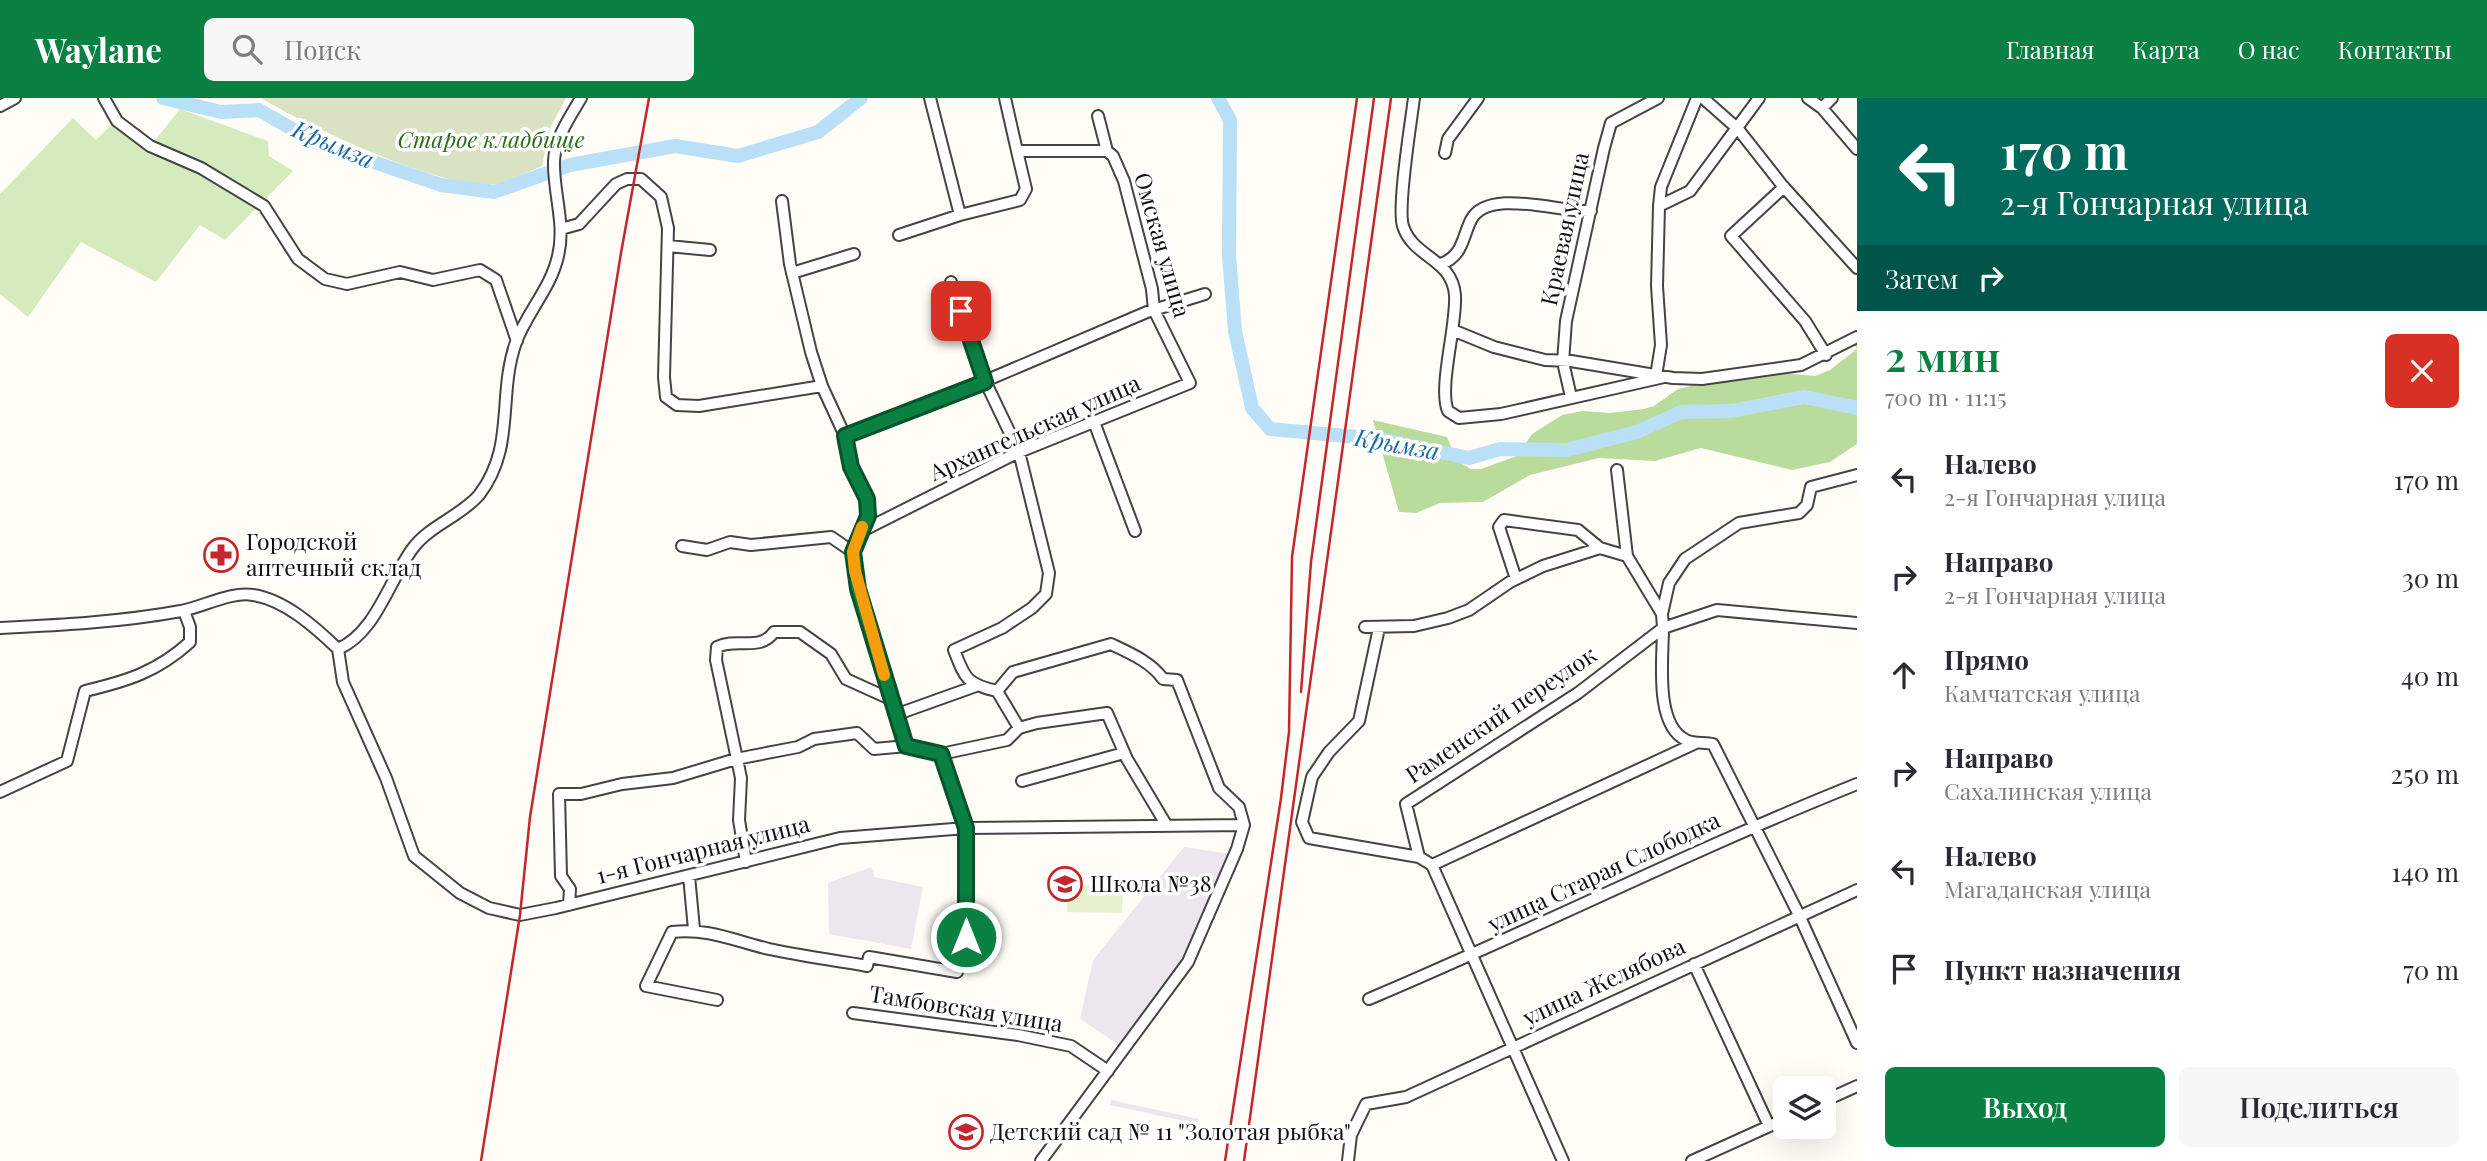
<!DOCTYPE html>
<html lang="ru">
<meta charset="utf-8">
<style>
:root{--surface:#fff;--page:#f7f7f7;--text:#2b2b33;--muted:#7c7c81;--accent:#0b8043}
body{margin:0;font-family:"Playfair Display",serif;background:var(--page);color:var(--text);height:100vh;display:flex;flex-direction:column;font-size:26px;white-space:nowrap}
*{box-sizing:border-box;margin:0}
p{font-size:23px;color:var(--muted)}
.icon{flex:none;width:38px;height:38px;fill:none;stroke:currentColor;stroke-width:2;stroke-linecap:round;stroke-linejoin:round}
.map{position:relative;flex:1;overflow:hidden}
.details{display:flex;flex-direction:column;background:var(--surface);width:630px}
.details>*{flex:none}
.guide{background:#00695c;color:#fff;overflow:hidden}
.tools{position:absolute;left:1773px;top:978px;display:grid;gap:14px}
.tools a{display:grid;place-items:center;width:63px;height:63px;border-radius:10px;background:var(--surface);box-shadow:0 7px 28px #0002;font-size:35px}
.pin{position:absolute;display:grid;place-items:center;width:60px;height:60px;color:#fff;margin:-30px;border-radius:14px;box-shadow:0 4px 10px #0006}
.me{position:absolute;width:77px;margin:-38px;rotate:0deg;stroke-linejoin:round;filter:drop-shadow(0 0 5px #0008)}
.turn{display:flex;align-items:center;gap:24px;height:147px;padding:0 28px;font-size:32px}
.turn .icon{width:91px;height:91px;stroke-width:2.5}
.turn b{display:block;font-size:49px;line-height:60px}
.then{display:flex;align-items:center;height:66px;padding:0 28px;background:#0003;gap:14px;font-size:26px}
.round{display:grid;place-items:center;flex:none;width:74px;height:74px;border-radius:10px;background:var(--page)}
.summary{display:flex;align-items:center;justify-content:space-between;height:119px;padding:0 28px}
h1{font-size:42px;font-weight:600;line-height:52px;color:var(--accent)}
.cta{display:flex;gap:14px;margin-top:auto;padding:14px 28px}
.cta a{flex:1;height:80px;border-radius:10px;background:var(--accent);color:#fff;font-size:28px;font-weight:600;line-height:80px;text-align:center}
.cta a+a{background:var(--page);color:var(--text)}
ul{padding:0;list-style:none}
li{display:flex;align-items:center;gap:21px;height:98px;padding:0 28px}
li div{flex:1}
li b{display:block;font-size:26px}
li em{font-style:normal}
header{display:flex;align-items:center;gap:42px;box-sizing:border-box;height:98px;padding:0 35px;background:var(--accent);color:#fff}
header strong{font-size:33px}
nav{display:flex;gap:38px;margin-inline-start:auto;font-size:24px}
.search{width:490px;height:63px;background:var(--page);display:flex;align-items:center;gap:18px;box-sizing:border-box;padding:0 24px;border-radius:10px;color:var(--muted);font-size:26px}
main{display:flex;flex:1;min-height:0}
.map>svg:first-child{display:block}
.industrial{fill:#eee6ef}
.green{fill:#d5ebbd}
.forest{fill:#b9dc9c}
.cemetery{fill:#d9e3c4}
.pitch{fill:#e6f2cf}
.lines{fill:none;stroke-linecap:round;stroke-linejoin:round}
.river{stroke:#b9e0f7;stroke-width:14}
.minor-casing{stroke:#444;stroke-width:14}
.minor{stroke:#fff;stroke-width:10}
.rail{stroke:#c4262e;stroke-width:2.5}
.route-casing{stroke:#07532c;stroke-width:18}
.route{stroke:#0b8043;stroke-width:12}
.slow{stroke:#f59e0b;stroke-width:12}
.labels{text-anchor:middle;stroke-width:7;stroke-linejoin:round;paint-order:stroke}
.park-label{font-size:23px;font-style:italic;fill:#2f6b1f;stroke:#fff}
.street-label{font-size:23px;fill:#111;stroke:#fff}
.poi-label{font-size:23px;fill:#111;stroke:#fff;text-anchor:start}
.water-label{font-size:24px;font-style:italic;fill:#1768a6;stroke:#fff}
</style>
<header>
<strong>Waylane</strong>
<div class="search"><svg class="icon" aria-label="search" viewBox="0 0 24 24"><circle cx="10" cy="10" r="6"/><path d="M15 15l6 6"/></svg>Поиск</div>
<nav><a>Главная</a><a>Карта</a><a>О нас</a><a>Контакты</a></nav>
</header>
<main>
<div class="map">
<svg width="1857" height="1063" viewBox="0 0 1857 1063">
<rect width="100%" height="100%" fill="#fffdf5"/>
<path class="industrial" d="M1184,749L1231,756L1195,843L1119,947L1080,921L1093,862Z
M871,769L875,779L923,789L911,851L829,836L828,785Z
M1111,1002L1199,1021L1198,1026L1110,1007Z"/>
<path class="green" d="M180,11L268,43L269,58L293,73L225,142L200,127L156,184L81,144L28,219L0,196V96L73,20L96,42L113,25L148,51Z"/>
<path class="forest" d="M1854,234L1857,236V346L1830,364L1792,372L1701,350L1655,363L1599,360L1530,377L1483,404L1440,405L1416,415L1399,414L1373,322L1447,339L1457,363L1471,371H1481L1517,358L1532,336L1562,317L1583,313L1610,315L1644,311L1654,308L1678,291L1691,288L1783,275L1815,278L1830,272L1857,251L1852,243Z"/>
<path class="cemetery" d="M261,0H566L550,30L542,68C527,74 512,83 497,86C448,95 305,27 261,0Z"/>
<path class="pitch" d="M1068,787L1123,788L1122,815L1067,814Z"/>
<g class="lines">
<path class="river" d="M163,0L221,14L259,12L315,44L441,87L494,94L570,67L675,48L738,58L818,34L861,0
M1218,0L1230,22L1229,158L1235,233L1252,310L1270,331L1379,341L1469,360L1500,351L1567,352L1637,334L1681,314L1731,313L1804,299L1857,310"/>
<g class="minor-casing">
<path id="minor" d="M104,0L117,23L150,48L201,70L264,108L298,161L325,181L347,186L400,174L433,182L480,172L496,182L517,243
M930,0L960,117
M1005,0L1017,53
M1414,0C1411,24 1397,110 1403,128C1413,160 1452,160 1455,197C1457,227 1438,290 1448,313L1459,320L1501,316L1664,279
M1703,0L1738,31L1782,87L1857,170
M1808,0L1822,10L1857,51
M0,8L15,0
M1822,10L1832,0
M1445,55L1448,41L1478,0
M1784,89L1731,138L1805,223L1826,257
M782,103L790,166L811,254L822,288L845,338L851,369L867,401L868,417L853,454L858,491L907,648L941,656L1007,642L1019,630L1037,625L1107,615L1127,661L1167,728
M1659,108L1661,89L1697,0
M561,131L579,126L616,86L627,81H641L661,99L668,130L664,279L666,299L677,307L699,308L822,288
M899,137L960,117L1020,102L1026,91L1017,53H1107
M668,148L710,152
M1441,166C1463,158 1462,140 1471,122C1488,89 1561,115 1591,113
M792,175L854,156
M951,184L985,283L1019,354L1049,475L1046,496L1032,510L1002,530L954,552C965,580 966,586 997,593
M1455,233L1494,249L1545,262L1571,263L1673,280L1702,281L1801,267L1857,239
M1656,278L1661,247L1657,188L1659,108L1690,93L1759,0
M1571,299L1563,264L1566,223L1604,50L1611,25L1658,0
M1094,324L1135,433
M845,338L985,283L1147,214L1205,196
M1617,372L1627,458L1662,516L1663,530L1717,512L1857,525
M860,434L1019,354L1190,285L1154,212L1152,191L1124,83L1113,58L1107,53L1098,18
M682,448L707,452L730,444L751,447L831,439L853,454
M1516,481L1499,429L1504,422L1578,432L1600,450
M1662,516L1669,485L1685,461L1739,425L1799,415L1807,407L1811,389L1857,377
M1365,529L1414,528L1448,520L1469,512L1510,484L1543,468L1600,450L1627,458
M0,530C61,527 121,524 181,513C203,509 231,493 253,497C285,502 315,529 338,551
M1379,530L1359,623L1329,654L1312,679L1302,724L1309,740L1419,759L1432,767
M1663,530C1663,560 1654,627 1686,642C1693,646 1705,644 1713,646L1799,817L1857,945
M338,551L343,584L386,680L414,758L460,795L489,810L520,817L556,810L840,740L966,730L1244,727
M338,551C376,535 389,482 413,450C429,428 461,418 479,397C516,349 497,298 516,244C527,214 551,190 558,158C566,126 553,95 554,63C555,40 570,19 581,0
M997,593L1013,574L1111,546C1130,555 1151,564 1163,581L1177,582L1219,690L1239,709L1244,727
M997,593L1019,630
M895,617L976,588
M1022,683L1124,655
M0,694L67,663L85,593C127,583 157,574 190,544V529L184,513
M1419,759L1406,706L1578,595L1663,530
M746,764L739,722L741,680L716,562L717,549C737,539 760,554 774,534H800L831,556L846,581L890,601
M1432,767L1563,1063
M1432,767L1696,645
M689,778L694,831
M569,807L570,791L561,778L559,696H581L622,686L673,680L736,661L798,649L814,641L857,635L874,651L907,648
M1694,866L1769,1028
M1369,901C1533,832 1692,752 1857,686
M717,902L646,888L672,834C710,830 734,843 769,851C801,858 834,862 867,868L869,859L957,874L966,839V730L941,656
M853,915L1018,937L1071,948L1108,973
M1824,1003L1857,988
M1041,1063L1188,864L1237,751L1244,727
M1348,1063L1351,1037L1366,1006L1406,999L1857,792
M1692,1063L1785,1021"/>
</g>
<use href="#minor" class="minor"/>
<path class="rail" d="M1301,594L1311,464L1374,0
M481,1063L520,817L530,719L621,155L649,0
M1225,1063L1281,700L1289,634L1292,459L1357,0
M1244,1063L1391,0"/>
</g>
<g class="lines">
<g class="route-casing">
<path id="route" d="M961,213L985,284L845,338L851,369L867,401L868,418L853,454L858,491L906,648L941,656L966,730V839"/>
</g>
<use href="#route" class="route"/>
<path class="slow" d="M862,429L853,454L855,473L884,577"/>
</g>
<defs>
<g id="pharmacy-ring" transform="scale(1.75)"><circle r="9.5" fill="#fff" stroke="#c4262e" stroke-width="1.5"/><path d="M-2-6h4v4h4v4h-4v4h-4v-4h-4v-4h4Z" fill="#c4262e"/></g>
<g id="school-ring" transform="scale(1.75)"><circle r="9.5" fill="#fff" stroke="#c4262e" stroke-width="1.5"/><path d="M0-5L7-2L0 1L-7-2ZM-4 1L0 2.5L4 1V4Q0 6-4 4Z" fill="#c4262e"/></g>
</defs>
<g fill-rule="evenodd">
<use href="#pharmacy-ring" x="221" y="457"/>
<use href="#school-ring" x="1065" y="786"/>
<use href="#school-ring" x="966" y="1034"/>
</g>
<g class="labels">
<g class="park-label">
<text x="491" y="50">Старое кладбище</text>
</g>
<g class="street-label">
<text transform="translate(1565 131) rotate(-78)" y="8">Краевая улица</text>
<text transform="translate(1162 147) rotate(74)" y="8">Омская улица</text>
<text transform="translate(1035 330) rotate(-24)" y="8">Архангельская улица</text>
<text transform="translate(1501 617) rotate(-34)" y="8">Раменский переулок</text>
<text transform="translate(703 752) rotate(-14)" y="8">1-я Гончарная улица</text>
<text transform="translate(1604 774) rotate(-25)" y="8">улица Старая Слободка</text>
<text transform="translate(1604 884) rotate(-25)" y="8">улица Желябова</text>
<text transform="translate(966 911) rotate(9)" y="8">Тамбовская улица</text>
</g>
<g class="poi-label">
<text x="246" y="452">Городской<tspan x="246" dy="26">аптечный склад</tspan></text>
<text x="1090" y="794">Школа №38</text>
<text x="990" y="1042">Детский сад № 11 "Золотая рыбка"</text>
</g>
<g class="water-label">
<text transform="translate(333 47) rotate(23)" y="8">Крымза</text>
<text transform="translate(1397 347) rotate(10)" y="8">Крымза</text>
</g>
</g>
</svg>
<div class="tools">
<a><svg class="icon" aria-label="layers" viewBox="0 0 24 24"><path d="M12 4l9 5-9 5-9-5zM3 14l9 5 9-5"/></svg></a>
</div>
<div class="pin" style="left:961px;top:213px;background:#d93025"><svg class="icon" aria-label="arrive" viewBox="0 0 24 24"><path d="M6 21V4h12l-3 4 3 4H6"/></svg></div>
<svg class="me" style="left:966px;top:839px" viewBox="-20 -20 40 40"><circle r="17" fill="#0b8043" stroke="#fff" stroke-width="3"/><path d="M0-11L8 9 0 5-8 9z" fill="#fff"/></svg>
</div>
<section class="details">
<div class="guide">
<div class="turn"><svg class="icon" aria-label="left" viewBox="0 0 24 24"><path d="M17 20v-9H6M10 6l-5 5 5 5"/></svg><div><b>170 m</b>2-я Гончарная улица</div></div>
<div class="then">Затем<svg class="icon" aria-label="right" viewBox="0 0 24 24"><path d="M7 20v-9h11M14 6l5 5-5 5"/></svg></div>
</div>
<div class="summary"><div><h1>2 мин</h1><p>700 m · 11:15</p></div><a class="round" style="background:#d93025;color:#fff"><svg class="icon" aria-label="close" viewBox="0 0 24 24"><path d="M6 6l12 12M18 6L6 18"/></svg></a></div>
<ul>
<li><svg class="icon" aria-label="left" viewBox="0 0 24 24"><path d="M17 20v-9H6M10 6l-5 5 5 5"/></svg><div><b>Налево</b><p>2-я Гончарная улица</p></div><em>170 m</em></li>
<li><svg class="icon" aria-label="right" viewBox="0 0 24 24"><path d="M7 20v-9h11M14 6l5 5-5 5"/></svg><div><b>Направо</b><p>2-я Гончарная улица</p></div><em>30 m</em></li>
<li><svg class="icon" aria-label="ahead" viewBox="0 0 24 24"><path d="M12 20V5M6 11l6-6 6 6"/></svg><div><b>Прямо</b><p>Камчатская улица</p></div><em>40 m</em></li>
<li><svg class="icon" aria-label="right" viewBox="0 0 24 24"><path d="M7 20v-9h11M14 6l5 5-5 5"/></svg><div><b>Направо</b><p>Сахалинская улица</p></div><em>250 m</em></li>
<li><svg class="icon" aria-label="left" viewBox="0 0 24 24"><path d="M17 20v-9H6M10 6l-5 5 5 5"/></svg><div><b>Налево</b><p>Магаданская улица</p></div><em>140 m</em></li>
<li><svg class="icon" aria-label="arrive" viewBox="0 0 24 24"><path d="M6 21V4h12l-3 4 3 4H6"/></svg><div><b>Пункт назначения</b></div><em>70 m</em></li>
</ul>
<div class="cta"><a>Выход</a><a>Поделиться</a></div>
</section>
</main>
